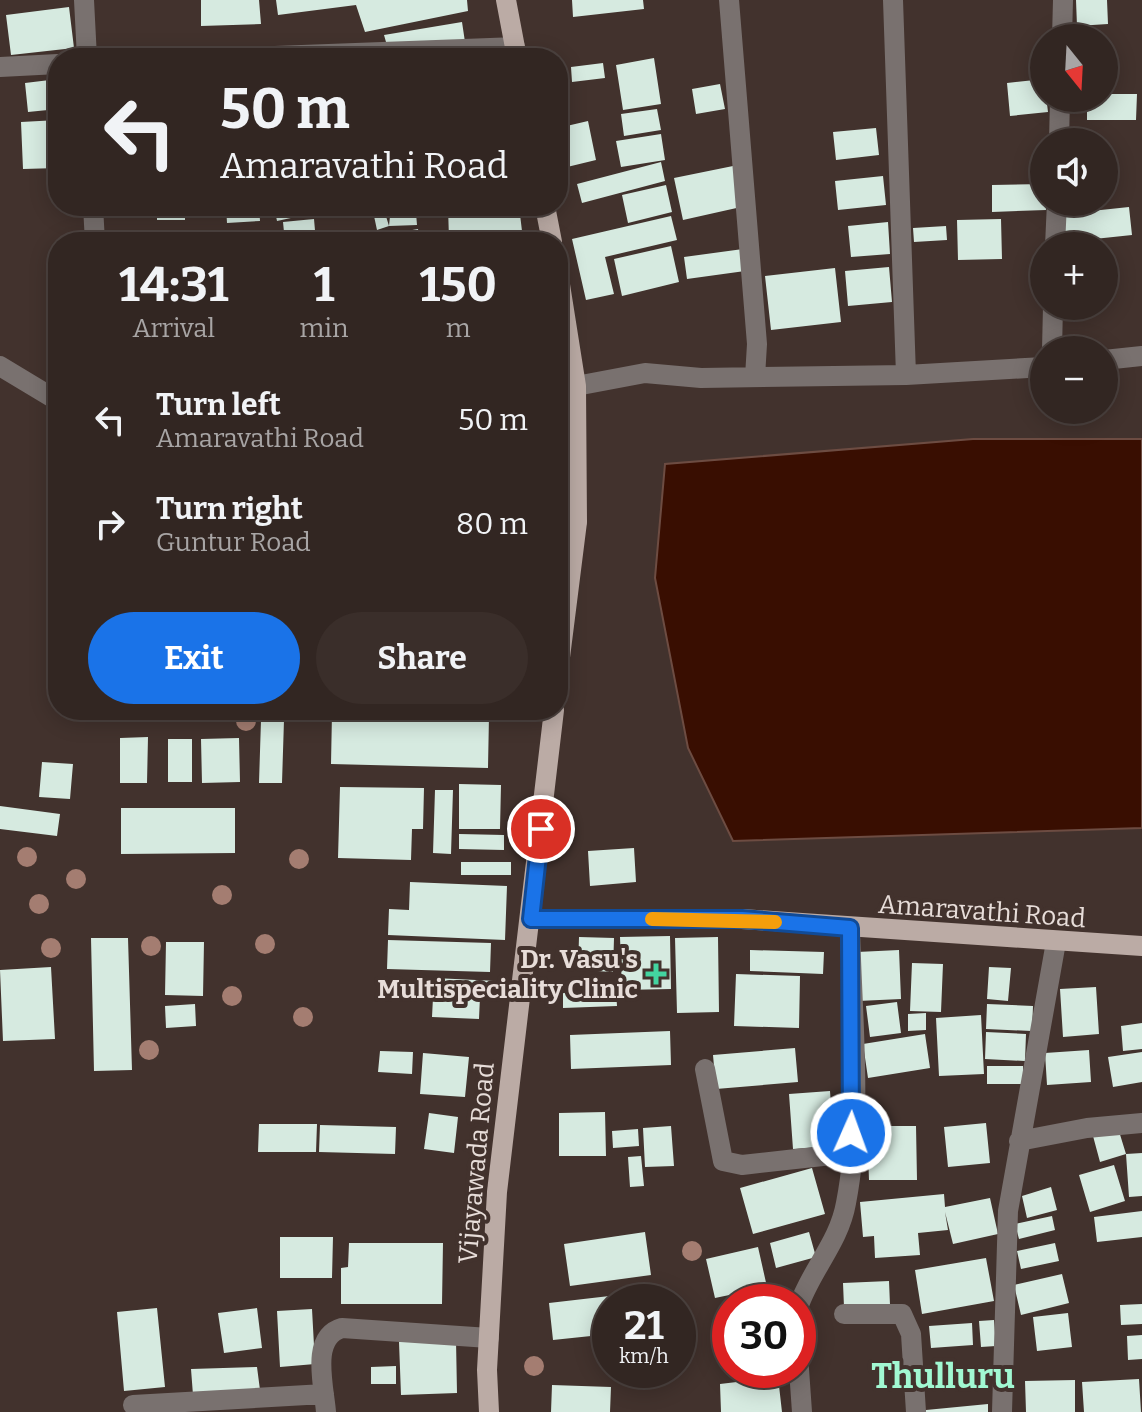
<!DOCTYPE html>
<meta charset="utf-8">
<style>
:root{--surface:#322622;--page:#3a2e2a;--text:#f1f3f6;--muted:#a8a5a5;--line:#4d4340;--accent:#1a73e8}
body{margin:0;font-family:Bitter,serif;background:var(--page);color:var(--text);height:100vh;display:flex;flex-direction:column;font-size:30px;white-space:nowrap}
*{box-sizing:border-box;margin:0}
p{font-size:26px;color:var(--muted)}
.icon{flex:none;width:44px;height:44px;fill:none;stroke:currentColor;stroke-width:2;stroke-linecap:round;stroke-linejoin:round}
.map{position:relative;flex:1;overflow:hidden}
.details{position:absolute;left:48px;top:232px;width:520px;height:488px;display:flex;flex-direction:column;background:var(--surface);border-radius:32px;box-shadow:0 4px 20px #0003,0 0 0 2px var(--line)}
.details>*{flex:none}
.hud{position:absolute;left:48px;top:48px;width:520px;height:168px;border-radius:32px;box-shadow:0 4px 20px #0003,0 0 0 2px var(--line);background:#322622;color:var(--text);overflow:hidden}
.needle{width:52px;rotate:162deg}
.controls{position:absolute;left:1030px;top:24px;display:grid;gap:16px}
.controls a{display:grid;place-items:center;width:88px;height:88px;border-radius:50%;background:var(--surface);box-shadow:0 4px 20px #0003,0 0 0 2px var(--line);font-size:40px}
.speed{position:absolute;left:592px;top:1284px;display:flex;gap:16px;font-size:40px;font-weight:700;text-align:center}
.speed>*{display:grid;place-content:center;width:104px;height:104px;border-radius:50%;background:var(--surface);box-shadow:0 4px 20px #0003,0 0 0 2px var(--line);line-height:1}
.speed small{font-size:20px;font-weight:400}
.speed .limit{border:12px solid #d22;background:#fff;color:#111}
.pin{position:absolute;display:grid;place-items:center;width:68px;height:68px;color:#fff;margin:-34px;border:4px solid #fff;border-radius:50%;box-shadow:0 2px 8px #0007}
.me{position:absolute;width:88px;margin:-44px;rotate:2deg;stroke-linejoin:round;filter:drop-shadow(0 0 6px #0008)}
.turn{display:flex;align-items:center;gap:28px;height:168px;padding:0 40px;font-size:36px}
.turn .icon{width:104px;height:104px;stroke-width:2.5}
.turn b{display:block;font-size:56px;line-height:68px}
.eta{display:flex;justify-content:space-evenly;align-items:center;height:136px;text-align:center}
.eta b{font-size:48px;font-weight:700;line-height:56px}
.primary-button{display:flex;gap:16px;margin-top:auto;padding:16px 40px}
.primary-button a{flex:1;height:92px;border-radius:48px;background:var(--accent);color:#fff;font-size:32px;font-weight:700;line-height:92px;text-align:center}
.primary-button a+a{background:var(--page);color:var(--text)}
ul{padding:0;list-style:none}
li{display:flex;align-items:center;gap:24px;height:104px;padding:0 40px}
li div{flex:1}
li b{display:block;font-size:30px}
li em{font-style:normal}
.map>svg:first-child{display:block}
.water{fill:#390e01;stroke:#6d4c42;stroke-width:2}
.building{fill:#d6eae0}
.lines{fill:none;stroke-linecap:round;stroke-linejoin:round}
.minor{stroke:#79716f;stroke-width:20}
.major{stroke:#bbaba5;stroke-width:20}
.tree{fill:#a47d71}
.route-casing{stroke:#114b97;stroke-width:20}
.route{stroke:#1a73e8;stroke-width:14}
.slow{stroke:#f59e0b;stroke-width:14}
.poi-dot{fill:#43d4a0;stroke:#42322d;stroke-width:3}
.labels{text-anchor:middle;stroke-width:8;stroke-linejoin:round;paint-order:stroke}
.street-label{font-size:26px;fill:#e7ddd9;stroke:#42322d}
.poi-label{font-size:26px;font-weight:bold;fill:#e7ddd9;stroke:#42322d;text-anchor:end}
.district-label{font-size:34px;font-weight:bold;fill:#a1f8d2;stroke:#42322d}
</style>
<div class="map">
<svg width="1142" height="1412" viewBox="0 0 1142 1412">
<rect width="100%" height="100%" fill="#42322d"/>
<path class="water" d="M973,439H1142V828L733,841L688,748L655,578L665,464Z"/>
<path class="building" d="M201,0H259L261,24L201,26Z
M276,0H467L468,11L365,32L356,5L278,15Z
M572,0H643L644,9L573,17Z
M1076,0H1107L1108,24L1077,26Z
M69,7L74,48L11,55L6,15Z
M462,22L465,42L388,49L384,35Z
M654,58L661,104L623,110L616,65Z
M603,63L605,78L572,82L571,67Z
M58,79V109L28,112L25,83Z
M1044,79L1048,112L1010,116L1007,83Z
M720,84L725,109L696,114L692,89Z
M1104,94H1137L1136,120H1087V98H1104Z
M657,109L661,130L624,136L621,114Z
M58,120V168L23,169L21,122Z
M588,121L596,160L563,168L558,128Z
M876,128L879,155L836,160L833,132Z
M661,134L665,160L621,167L616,141Z
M661,162L665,181L582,203L577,184Z
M733,166L741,207L683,220L674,178Z
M883,176L886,205L838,210L835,181Z
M1044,184L1046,210L992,212V185Z
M666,185L672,212L628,223L622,195Z
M157,206H185V220H157Z
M226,206H259L260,221L227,223Z
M274,206H313L314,213L277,221Z
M519,206L522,231L505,232V236L449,239L448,207Z
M1129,207L1132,235L1066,242L1063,214Z
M385,213L389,226L377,230L374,216Z
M416,213L417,225L389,226L390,216Z
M671,216L677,240L605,257L614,294L586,300L572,239Z
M314,219L316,242H285L283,222Z
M1001,219L1002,259L958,260L957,220Z
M888,222L890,254L851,257L848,226Z
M946,226L947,240L914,242L913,228Z
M418,229L420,242H362V239Z
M191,232H222V242H191Z
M127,235L128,242H105V236Z
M355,235L356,242H331L330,239Z
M671,246L679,282L622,296L614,259Z
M743,249L745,271L687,279L684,257Z
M889,267L892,302L848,306L845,271Z
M835,268L841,322L771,330L765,276Z
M58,292V338L54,339L50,293Z
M332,713L489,716L488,768L331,764Z
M261,720H284L282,783H259Z
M148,737L147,783H120V738Z
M239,738L240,782L202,783L201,739Z
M168,739H192V782H168Z
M42,762L73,764L70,799L39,797Z
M459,784L501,785L500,829H459Z
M340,787L424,788L423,829H412L411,860L338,858Z
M435,790H453L451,854L433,853Z
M0,806L60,814L57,836L0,829Z
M121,808H235V853L121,854Z
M459,834L504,835V850L459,849Z
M634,848L636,882L590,886L588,851Z
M461,862H511V875H461Z
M410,882L507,886L505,940L388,935L389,909L409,910Z
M670,936L671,989L622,990L620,937Z
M579,937L614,938L613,972L578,970Z
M718,937L719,1012L677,1013L675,938Z
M91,938H128L132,1070L94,1071Z
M388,940L491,943L490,972L387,969Z
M166,942H204L203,996L165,995Z
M750,950L824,952L823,974L750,971Z
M899,950L901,999L858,1001L857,952Z
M912,963L943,964L941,1012L910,1011Z
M51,967L55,1039L3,1041L0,970Z
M989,967L1011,968L1008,1001L987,999Z
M736,974L800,976L799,1028L734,1026Z
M434,978L497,981V998L480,997L479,1019L432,1017Z
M1096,987L1099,1034L1063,1037L1060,989Z
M616,991L617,1006L563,1008V993Z
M897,1002L901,1033L870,1037L866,1006Z
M195,1004L196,1026L166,1028L165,1006Z
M987,1004L1033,1006L1032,1031L986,1029Z
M926,1013V1030L908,1031V1014Z
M981,1015L984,1074L939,1076L936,1018Z
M1142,1023V1049L1123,1051L1121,1026Z
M670,1031L671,1065L571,1069L570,1035Z
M986,1032L1026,1034L1025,1061L985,1059Z
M925,1034L930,1068L868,1078L863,1044Z
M795,1048L798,1082L716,1089L713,1055Z
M1089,1050L1091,1082L1047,1085L1045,1053Z
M380,1051L413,1052L412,1074L378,1072Z
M1142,1052V1082L1113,1087L1108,1057Z
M423,1053L469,1057L465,1097L420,1094Z
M987,1066H1023V1084H987Z
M830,1091L834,1146L793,1149L789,1094Z
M605,1112L606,1156H559V1113Z
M429,1113L458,1117L454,1153L424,1149Z
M986,1123L990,1163L948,1167L944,1127Z
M259,1124H317L316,1152H258Z
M320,1125L396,1127L395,1154L319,1152Z
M671,1126L674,1166L645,1167L643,1128Z
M867,1126H916L917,1180H869Z
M1118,1128L1126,1154L1100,1162L1093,1136Z
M638,1129L639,1146L613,1148L612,1131Z
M1142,1153V1196L1129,1197L1126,1154Z
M641,1156L644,1186L630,1187L628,1157Z
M1114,1165L1125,1201L1090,1212L1079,1175Z
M812,1168L825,1214L753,1234L740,1188Z
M1051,1187L1057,1210L1027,1218L1022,1196Z
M944,1194L945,1207L990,1198L998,1234L953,1244L945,1212L948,1230L918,1233L920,1255L875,1258L874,1236L863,1237L860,1202Z
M1142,1211V1237L1097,1242L1094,1217Z
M1052,1216L1055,1230L1019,1239L1015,1224Z
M645,1232L651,1275L570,1286L564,1244Z
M809,1232L816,1257L776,1268L770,1243Z
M280,1237H333L332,1278H280Z
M349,1243H443L442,1304H341V1268L348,1267Z
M1055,1243L1059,1261L1021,1269L1017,1251Z
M758,1247L767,1287L715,1298L706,1259Z
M986,1258L994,1301L922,1314L915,1270Z
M1062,1274L1069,1303L1021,1315L1014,1285Z
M889,1281L890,1305L844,1307L843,1283Z
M644,1292L645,1302H610V1334L553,1340L549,1303Z
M1142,1304V1324L1121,1325L1120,1305Z
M157,1308L165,1387L124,1391L117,1312Z
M257,1308L262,1348L224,1353L218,1313Z
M312,1309L315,1364L280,1367L277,1311Z
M1068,1313L1072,1347L1037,1351L1033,1317Z
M994,1320L996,1346L981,1347L979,1321Z
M972,1323L973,1345L931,1348L929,1326Z
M1142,1335V1359L1128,1360L1127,1336Z
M456,1340L457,1393L401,1395L399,1342Z
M396,1366V1384H371V1367Z
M257,1367L260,1390L193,1395L191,1369Z
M778,1377L782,1412H721L720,1384Z
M1139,1379L1141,1412H1084L1082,1382Z
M1075,1380V1412H1026L1025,1381Z
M552,1385L611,1387L610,1412H551Z
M988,1404V1412H926V1410Z"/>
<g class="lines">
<path class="minor" d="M84,0L87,58
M729,0L757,344L755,377
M893,0L906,375
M1062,38L1063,0
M224,58L515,47
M0,67L58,64
M1059,142L1060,98
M93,206L95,242
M1055,246L1057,202
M1052,350L1053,306
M1104,360L1142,356
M0,366L58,401
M576,386L645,373L701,378L906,375L1044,367
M558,518L577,522
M705,1069L723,1161L742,1165L850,1153
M1019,1141L1087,1128L1142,1123
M798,1308C810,1271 839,1243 846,1203C863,1115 852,1018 850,928
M844,1314H902L911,1334L916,1412
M798,1355L802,1412
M133,1405L324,1394
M326,1412C324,1386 310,1337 342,1328L489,1338
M1002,1412L1008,1211L1056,942"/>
<path class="major" d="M506,0L517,58
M545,206L552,242
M558,272L576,386L577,522L558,673
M531,919H742L1142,946
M489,1412L487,1370L497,1192L554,710"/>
</g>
<g class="tree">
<circle cx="246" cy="721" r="10"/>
<circle cx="27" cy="857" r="10"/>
<circle cx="299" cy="859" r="10"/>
<circle cx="76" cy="879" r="10"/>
<circle cx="222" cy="895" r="10"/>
<circle cx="39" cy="904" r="10"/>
<circle cx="265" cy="944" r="10"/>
<circle cx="151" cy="946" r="10"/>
<circle cx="51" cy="948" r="10"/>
<circle cx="232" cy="996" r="10"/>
<circle cx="303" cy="1017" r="10"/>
<circle cx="149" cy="1050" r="10"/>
<circle cx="692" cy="1251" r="10"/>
<circle cx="534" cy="1366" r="10"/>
<circle cx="977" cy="1377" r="10"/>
</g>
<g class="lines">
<g class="route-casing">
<path id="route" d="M541,829L531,919H742L850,928L851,1133"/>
</g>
<use href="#route" class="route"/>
<path class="slow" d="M652,919L775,922"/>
</g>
<path class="poi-dot" d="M652 962h8v8h8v8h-8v8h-8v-8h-8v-8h8z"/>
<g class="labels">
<g class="street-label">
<text transform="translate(982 911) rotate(4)" y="9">Amaravathi Road</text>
<text transform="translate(476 1163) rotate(-85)" y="9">Vijayawada Road</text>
</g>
<g class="poi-label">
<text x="638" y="968">Dr. Vasu's<tspan x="638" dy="30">Multispeciality Clinic</tspan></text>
</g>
<g class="district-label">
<text x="943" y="1388">Thulluru</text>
</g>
</g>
</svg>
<div class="controls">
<a><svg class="needle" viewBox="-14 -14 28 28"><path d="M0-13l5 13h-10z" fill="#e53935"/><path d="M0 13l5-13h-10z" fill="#a8a5a5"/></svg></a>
<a><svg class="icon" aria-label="sound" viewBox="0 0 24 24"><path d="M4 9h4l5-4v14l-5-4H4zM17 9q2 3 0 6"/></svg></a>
<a>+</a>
<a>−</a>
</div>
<div class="speed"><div>21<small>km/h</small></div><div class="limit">30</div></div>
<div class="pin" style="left:541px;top:829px;background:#d93025"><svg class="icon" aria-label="arrive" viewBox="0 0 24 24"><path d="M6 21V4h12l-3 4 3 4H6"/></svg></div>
<svg class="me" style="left:851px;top:1133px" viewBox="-20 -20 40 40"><circle r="17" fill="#1a73e8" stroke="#fff" stroke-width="3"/><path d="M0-11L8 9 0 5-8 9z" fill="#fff"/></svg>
<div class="hud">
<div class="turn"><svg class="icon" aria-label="left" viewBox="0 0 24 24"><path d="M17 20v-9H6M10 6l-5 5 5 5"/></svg><div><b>50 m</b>Amaravathi Road</div></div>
</div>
<section class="details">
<div class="eta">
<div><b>14:31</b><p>Arrival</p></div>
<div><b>1</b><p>min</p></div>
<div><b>150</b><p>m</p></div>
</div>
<ul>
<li><svg class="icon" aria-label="left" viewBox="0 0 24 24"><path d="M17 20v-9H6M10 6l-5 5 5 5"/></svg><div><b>Turn left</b><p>Amaravathi Road</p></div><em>50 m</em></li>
<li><svg class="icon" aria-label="right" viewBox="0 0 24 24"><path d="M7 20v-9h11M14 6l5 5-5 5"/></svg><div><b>Turn right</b><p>Guntur Road</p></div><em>80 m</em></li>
</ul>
<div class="primary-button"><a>Exit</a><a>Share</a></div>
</section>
</div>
